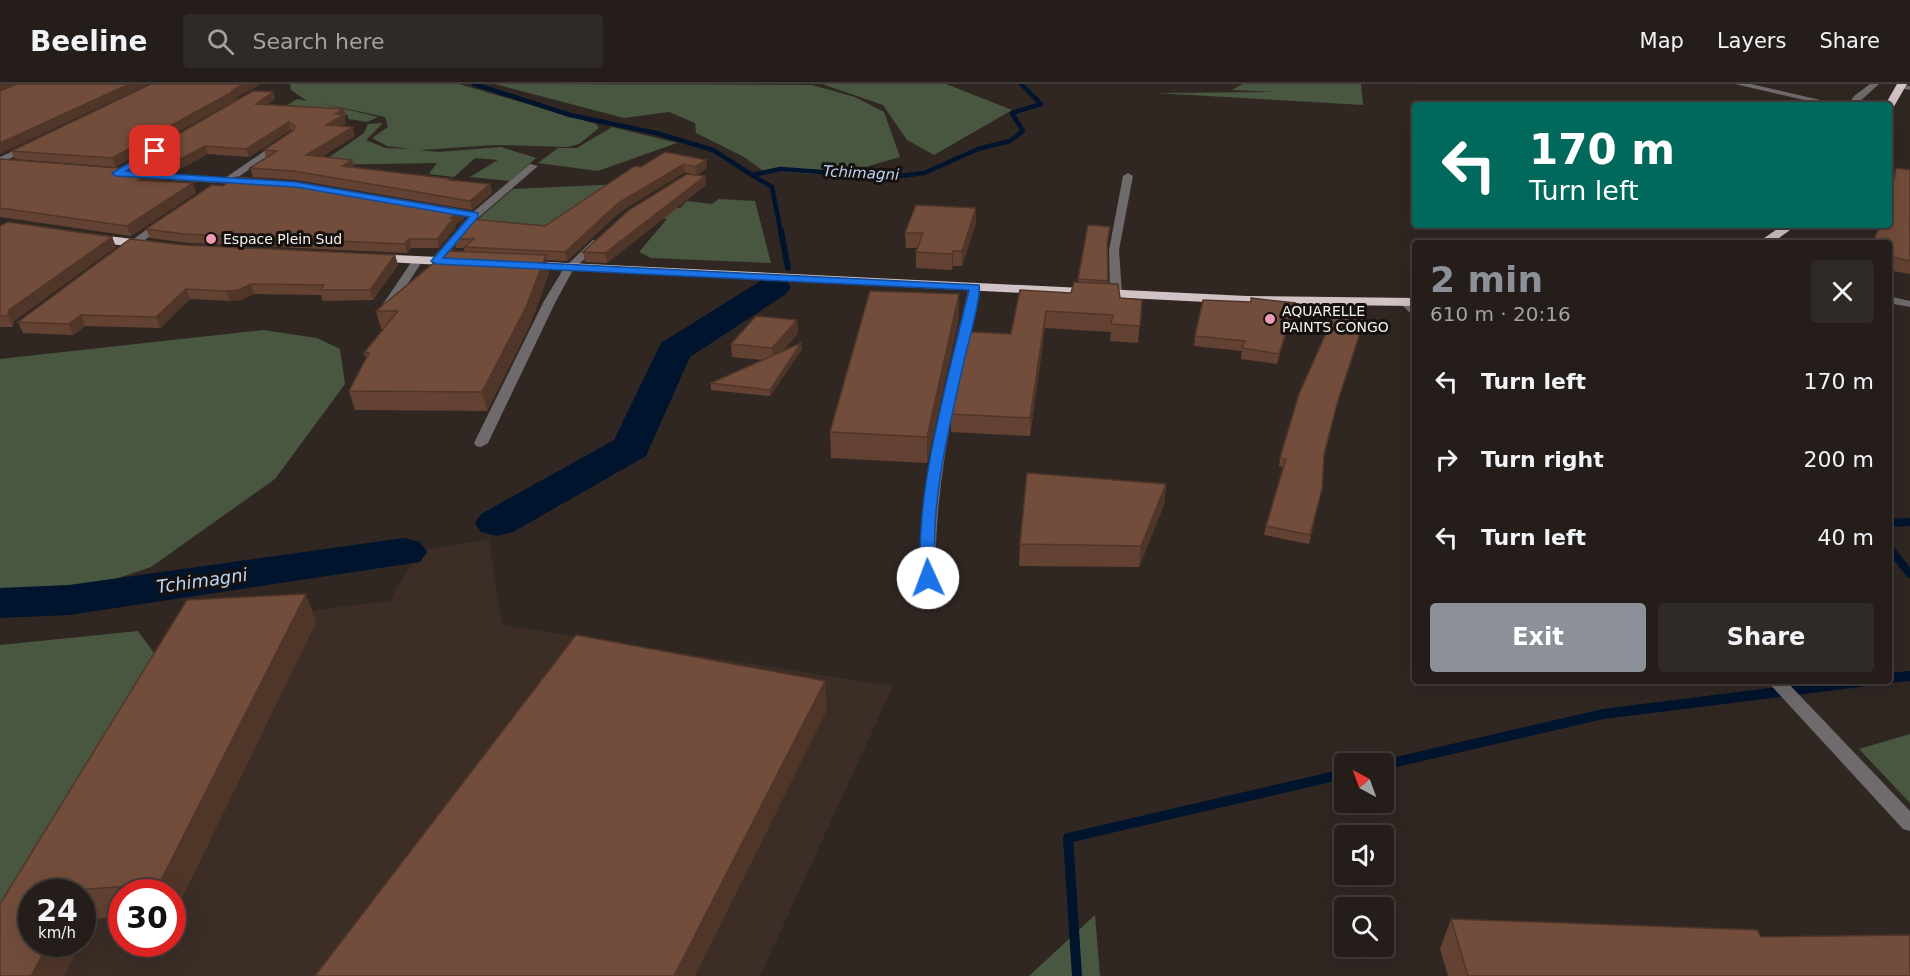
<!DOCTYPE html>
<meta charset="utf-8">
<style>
:root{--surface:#241d1a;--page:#302a27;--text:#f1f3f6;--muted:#a3a2a2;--line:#413b39;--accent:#8c9099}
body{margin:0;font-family:"DejaVu Sans",sans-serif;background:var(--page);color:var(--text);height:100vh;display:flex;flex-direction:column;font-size:22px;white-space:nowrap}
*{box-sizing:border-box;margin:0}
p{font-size:20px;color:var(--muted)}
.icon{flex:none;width:33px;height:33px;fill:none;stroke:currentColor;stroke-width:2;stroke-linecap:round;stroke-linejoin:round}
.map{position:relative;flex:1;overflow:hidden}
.sheet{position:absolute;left:1412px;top:156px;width:480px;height:444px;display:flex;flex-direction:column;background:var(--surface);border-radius:6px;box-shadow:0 6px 24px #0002,0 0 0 2px var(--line)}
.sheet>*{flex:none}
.banner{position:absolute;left:1412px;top:18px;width:480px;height:126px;border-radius:6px;box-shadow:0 6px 24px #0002,0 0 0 2px var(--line);background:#00695c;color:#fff;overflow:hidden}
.needle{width:39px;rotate:319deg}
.tools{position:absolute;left:1334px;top:669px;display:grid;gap:12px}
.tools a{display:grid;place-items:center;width:60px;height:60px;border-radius:6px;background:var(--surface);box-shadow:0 6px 24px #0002,0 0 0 2px var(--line);font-size:30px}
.speed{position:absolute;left:18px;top:795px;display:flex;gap:12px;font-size:30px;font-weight:700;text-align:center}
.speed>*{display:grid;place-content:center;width:78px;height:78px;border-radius:50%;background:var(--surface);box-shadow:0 6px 24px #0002,0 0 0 2px var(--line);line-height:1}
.speed small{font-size:15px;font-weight:400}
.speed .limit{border:9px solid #d22;background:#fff;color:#111}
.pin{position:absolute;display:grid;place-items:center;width:51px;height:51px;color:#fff;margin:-26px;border-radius:12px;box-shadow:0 3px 9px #0006}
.me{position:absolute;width:66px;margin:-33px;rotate:358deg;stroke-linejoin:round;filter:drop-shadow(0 0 4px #0008)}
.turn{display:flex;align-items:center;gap:21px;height:126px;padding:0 18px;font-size:27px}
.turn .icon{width:78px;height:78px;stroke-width:2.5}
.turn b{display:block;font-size:42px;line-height:51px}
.round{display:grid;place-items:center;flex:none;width:63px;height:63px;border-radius:6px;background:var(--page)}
.headline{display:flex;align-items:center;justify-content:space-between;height:102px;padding:0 18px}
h1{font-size:36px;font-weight:800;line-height:45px;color:var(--accent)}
.action{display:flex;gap:12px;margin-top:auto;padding:12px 18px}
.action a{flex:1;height:69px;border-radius:6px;background:var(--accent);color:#fff;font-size:24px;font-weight:800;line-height:69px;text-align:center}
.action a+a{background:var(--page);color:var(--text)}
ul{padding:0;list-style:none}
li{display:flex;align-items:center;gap:18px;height:78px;padding:0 18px}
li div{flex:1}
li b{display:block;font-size:22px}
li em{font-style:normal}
header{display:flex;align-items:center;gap:36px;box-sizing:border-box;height:84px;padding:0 30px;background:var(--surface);border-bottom:2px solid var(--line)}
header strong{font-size:28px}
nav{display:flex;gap:33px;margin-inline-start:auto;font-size:21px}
.search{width:420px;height:54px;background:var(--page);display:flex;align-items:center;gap:15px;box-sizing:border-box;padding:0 21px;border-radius:6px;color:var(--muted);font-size:22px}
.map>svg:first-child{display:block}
.built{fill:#3c2d26;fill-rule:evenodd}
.green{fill:#495741}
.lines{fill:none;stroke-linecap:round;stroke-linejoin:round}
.stream-far3{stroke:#00142d;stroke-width:4.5}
.stream-far2{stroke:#00142d;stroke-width:6}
.stream-far1{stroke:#00142d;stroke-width:8}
.stream{stroke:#00142d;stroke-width:10}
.river{fill:#00142d;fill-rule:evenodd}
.street{fill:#6f6a6b;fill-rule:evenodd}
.highway{fill:#d1c3c5;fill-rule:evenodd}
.wall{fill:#634233}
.shaded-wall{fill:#503629}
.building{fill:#734d3b;stroke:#503629;stroke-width:1.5}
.route{fill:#1a73e8;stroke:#114b97;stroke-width:1.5}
.poi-dot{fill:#f19ab4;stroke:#15110f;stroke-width:2}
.labels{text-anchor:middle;stroke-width:6;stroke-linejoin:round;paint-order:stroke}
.far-poi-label{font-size:14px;fill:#f9f3f0;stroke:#15110f;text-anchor:start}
.far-water-label{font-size:15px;font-style:italic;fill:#bad5f5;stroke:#15110f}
.water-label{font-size:18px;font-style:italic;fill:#bad5f5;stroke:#15110f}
</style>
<header>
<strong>Beeline</strong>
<div class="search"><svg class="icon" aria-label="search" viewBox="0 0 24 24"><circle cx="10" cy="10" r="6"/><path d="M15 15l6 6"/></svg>Search here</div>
<nav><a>Map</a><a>Layers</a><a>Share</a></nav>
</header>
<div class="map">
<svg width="1910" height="892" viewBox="0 0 1910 892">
<rect width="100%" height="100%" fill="#302723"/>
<path class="built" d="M489,455L502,541L893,602L760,892H0V873L32,860H82V808L200,540L389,517L420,467ZM122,808H172V860H122Z"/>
<path class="green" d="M290,0H459L596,40L599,44L579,60L567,63L495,61L420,66L438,68L501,63L536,74L510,97L470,93L498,76L475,74L454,93L429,90L437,79L318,81L364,49L368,40L383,39L366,56L385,64L413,65L387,62L372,54L388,43L385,33L316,18L378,33L367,38L348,35V31L269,33L297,15L307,17L291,6Z
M495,0L812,1L855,13L884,28L900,73L848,88L814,90L762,86L744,73L696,49L695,39L669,28L624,34Z
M822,0H946L1012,26L934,71L907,56L883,21Z
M1243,0H1361L1363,21L1156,9L1275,8L1232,6Z
M612,43L677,59L598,87L538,79L558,64H577Z
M622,100L546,143L477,136L513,105Z
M719,115L755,117L771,179L651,174L639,168L667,135L638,130L652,121L680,124L687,117L712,120Z
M263,246L317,254L340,265L345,300L275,395L151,483L91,503L0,513V275Z
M138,547L157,573L0,824V561Z
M1910,650V719L1859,665Z
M1095,831L1100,892H1029Z"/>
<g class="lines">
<path class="stream-far3" d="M474,0L570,31L656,49L713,66L752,91
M781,149L772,103L752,91L780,85L892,93L924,89L978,65L1010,57L1023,47L1012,29L1041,20L1021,0"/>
<path class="stream-far2" d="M781,147L788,184"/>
<path class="stream-far1" d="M1888,439L1910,438
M1888,462L1910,490"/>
<path class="stream" d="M1888,594L1910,592
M1383,681L1603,630L1867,597
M1077,892L1068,754L1344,690"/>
<path class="river" d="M774,193L786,196L791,203L786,210L690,273L646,372L513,448L497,452L481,448L475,439L481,430L614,356L661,259L762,196Z
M404,454L420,458L427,468L420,478L69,531L0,534V504L69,501Z"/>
<path class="street" d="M1735,0H1751L1842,21H1826Z
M1870,0H1879L1856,21H1848L1854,12Z
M1899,0L1910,2V6L1898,4Z
M282,55L287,58L285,60L237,94L253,96V100L250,101L139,94L134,91L139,88L225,94Z
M30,59L35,62L33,64L0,79V73Z
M147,68L155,70L119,91L111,89Z
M530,80L538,82L479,133L440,179H432V175L468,133L438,128V124L473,128Z
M1128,89L1133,92L1119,166L1122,209L1116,212L1110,209L1109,166L1123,92Z
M161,135L170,137L128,169H120V165Z
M593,156L602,158L573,186L556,217L488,359L481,363L476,362L474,359L544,217L564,184Z
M418,173L423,176L391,226L389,228H381L379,226L414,174Z
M975,200L981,203C959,299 933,395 936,494L928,499L920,494C919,394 946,299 969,203Z
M1888,212L1910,217V223L1888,219Z
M1405,215L1414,221V230L1410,229L1399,218Z
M1767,597H1786L1910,727V747L1903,745Z"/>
<path class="highway" d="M1897,0H1907L1893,24L1888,27V21H1885Z
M1783,141H1797L1772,159H1757Z
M91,150L150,157L156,161L150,165L87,157V151Z
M372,170L461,174L468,178L461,182L367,177L366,174Z
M525,177L1247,212L1414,214V222L1247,220L520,184V178Z"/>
</g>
<path class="wall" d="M259,1L237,13V15L115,83L15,75L11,67Z
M273,8L275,15L268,20L346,33L344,34L346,39L340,43L355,52L321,73L354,83L451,96L490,100L492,109L472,126L296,96L253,93L250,84L266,74L264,66L292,47L291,46L249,73L208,70L176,87L136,84L133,76Z
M0,75L157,87L160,96L158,97L196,109L131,152L0,133Z
M706,76L707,84L697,91L705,92L706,101L607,179L585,178L583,168L693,90L685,88L620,128L567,177L547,176L549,189L530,241L487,327L355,326L349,307L366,275L364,269L384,245H381L376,227L465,168L464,164H456L454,155L545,142L641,83Z
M1896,84L1910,86V190L1888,186V101Z
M976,124V139L962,182H953L952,186L916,184V168L918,164H906L905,149Z
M462,126L464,135L456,140V143L439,164H411L407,169L188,159L150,154L146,145Z
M0,142L112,153L116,163L14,237L13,243H0Z
M1110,143L1107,163L1108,199L1120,214L1142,216L1138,259L1110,257L1111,248L1045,244L1030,352L951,348V330L1011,250L1071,209L1078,198V195Z
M184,161L395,171L398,181L373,216L323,217L321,211L254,210L241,216L230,217L190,215L160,244L85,242L73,251L23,249L18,238Z
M959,210V234L927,379L831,374L830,348Z
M1295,219L1293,229L1277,280L1241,275L1242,267L1194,262L1195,252Z
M797,236L798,249L782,268L802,265L770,312L711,306V299L762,276L732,273L731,260Z
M1363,241L1336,324L1324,373L1322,405L1309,460L1264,451L1266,442L1283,383L1279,382L1280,374Z
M1166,400L1164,421L1139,483L1019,482L1020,460Z
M316,538L174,830H172V808H122V833L93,835L82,855V808H32L80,860L64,892H0V820Z
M1451,835L1761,853L1910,892H1448L1440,865Z"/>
<path class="shaded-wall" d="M0,0H17L0,8Z
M129,0H149L0,70V59Z
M244,0H259V1L237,13V15L115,83L112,74Z
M273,8L275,15L258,28L256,20Z
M344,25L346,33L344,34L346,39L328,50L326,41L335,30Z
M289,38L291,46L249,73L246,65Z
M353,43L355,52L309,80L306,71Z
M205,62L208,70L176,87L173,79Z
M352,76L355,85L342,82Z
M706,76L707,84L696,91L695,83Z
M684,80L685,88L620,128L567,177L565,168L618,119Z
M157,87L160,96L143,106L139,96Z
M705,92L706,101L607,179L605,169Z
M193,99L196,109L131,152L127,142Z
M490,100L492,109L472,126L470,117Z
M976,124V139L962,182V167Z
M462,126L464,135L456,140V143L439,164L437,155L450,134Z
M112,153L116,163L14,237L13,243L8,232L9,226Z
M409,155L411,164L407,169L405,160Z
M953,167V182L952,186V170Z
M395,171L398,181L373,216L370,206Z
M546,171L549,189L530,241L487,327L482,308Z
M251,200L254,210L241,216L230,217L226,207Z
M186,205L190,215L160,244L156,233Z
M959,210V234L927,379V353Z
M1295,219L1293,229L1277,280L1279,270Z
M1046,227L1045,244L1030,352V334Z
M81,231L85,242L73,251L69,240Z
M1365,234L1363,241L1336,324L1338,316Z
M797,236L798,249L773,278L772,264Z
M801,259L802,265L770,312V306Z
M1166,400L1164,421L1139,483L1141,462Z
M306,510L316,538L174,830L172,826V808H163L159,800Z
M825,597L827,626L695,892H674Z
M82,818L93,835L82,855Z
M48,860H80L64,892H31Z"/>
<path class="building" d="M17,0H129L0,59V7Z
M151,0H244L231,7H234L112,74L11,67Z
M253,7L273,8L256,20L344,25L335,30L344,31L326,41L353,43L306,71L352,76L342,82L451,95L449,96L490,100L470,117L294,87L250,84L277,67L264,66L294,46L295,42L289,38L246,65L205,62L173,79L133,76Z
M665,68L706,76L695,83L684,80L618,119L565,168L464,163L474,155H454L471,135L545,142L635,82L641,83Z
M0,75L157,87L139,96L193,99L127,142L0,124Z
M1896,84L1910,86V177L1888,172V159H1872L1881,141H1888V126L1893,117L1888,116V102L1891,96H1894Z
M687,90L705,92L605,169L583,168L629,126Z
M236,93L293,98L462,126L450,134H454L437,155H409L405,160L185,150L146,145L212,101L223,102Z
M916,121L976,124L962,167H953L952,170L916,168L923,149H905Z
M8,138L112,153L9,226L8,232H0V142Z
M1088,141L1110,143L1107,160L1108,197L1078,195Z
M1493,154L1501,159H1459Z
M130,155L184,161L395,171L370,206H320L324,201L251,200L238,206L226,207L186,205L156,233L81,231L69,240L18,238Z
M448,167L546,171L526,223L482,308L349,307L369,269H364L398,227H376Z
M1074,198L1118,200L1120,214L1142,216L1140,242L1111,240L1113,231L1046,227L1030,334L951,330L969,248L1011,250L1020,206L1071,209Z
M870,207L959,210L927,353L830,348Z
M1251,214L1295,219L1279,270L1242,264L1245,257L1195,252L1203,216L1251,218Z
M1335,229L1365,234L1338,316L1324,370L1322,405L1310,451L1266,442L1286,375L1280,374L1299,310Z
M756,232L797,236L772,264L731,260Z
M801,259L770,306L711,299Z
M1027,389L1166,400L1141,462L1020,460Z
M306,510L159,800L75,806L74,808H32V860H48L31,892H0V820L187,516Z
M576,551L825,597L674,892H315Z
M1451,835L1757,846L1761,853L1910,851V892H1468Z"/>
<path class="route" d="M155,64L158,69L126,87L296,98L478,129V133L443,174L979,201C982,214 965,269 962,286C947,352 929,425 936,494L928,498L921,494C914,407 949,292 969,206L436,180L431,177L469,133L296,103L116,92L112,89Z"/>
<g class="poi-dot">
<circle cx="211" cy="155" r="6"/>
<circle cx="1270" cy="235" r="6"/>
</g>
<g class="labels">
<g class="far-poi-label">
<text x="223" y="160">Espace Plein Sud</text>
<text x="1282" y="232">AQUARELLE<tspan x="1282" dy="16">PAINTS CONGO</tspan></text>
</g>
<g class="far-water-label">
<text transform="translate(861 89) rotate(3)" y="5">Tchimagni</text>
</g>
<g class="water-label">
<text transform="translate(202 497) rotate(-8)" y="6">Tchimagni</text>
</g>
</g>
</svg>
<div class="tools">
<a><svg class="needle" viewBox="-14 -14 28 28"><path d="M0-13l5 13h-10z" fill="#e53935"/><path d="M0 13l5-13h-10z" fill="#a3a2a2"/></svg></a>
<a><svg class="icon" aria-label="sound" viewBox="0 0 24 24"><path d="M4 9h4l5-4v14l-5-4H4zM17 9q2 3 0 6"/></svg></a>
<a><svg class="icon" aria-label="search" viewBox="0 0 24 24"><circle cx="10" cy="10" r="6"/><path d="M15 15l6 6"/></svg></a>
</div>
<div class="speed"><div>24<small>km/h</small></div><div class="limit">30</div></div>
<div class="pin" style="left:155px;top:67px;background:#d93025"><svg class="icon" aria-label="arrive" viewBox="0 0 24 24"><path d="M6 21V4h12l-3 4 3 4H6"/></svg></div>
<svg class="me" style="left:928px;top:494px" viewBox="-20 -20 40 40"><circle r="19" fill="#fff"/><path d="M0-13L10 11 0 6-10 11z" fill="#1a73e8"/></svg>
<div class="banner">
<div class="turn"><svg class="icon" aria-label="left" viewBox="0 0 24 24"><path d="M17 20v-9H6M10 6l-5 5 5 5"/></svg><div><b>170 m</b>Turn left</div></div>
</div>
<section class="sheet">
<div class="headline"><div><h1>2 min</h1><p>610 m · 20:16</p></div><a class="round"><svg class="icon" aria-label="close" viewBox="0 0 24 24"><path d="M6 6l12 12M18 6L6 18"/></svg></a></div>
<ul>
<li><svg class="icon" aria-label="left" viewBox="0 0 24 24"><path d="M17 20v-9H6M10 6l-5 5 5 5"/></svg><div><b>Turn left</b></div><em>170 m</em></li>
<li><svg class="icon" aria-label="right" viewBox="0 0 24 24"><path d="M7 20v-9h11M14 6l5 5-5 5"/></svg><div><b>Turn right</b></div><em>200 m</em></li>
<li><svg class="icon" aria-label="left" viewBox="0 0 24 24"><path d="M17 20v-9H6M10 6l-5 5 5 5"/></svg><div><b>Turn left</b></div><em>40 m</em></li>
</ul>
<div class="action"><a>Exit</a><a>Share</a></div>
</section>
</div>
